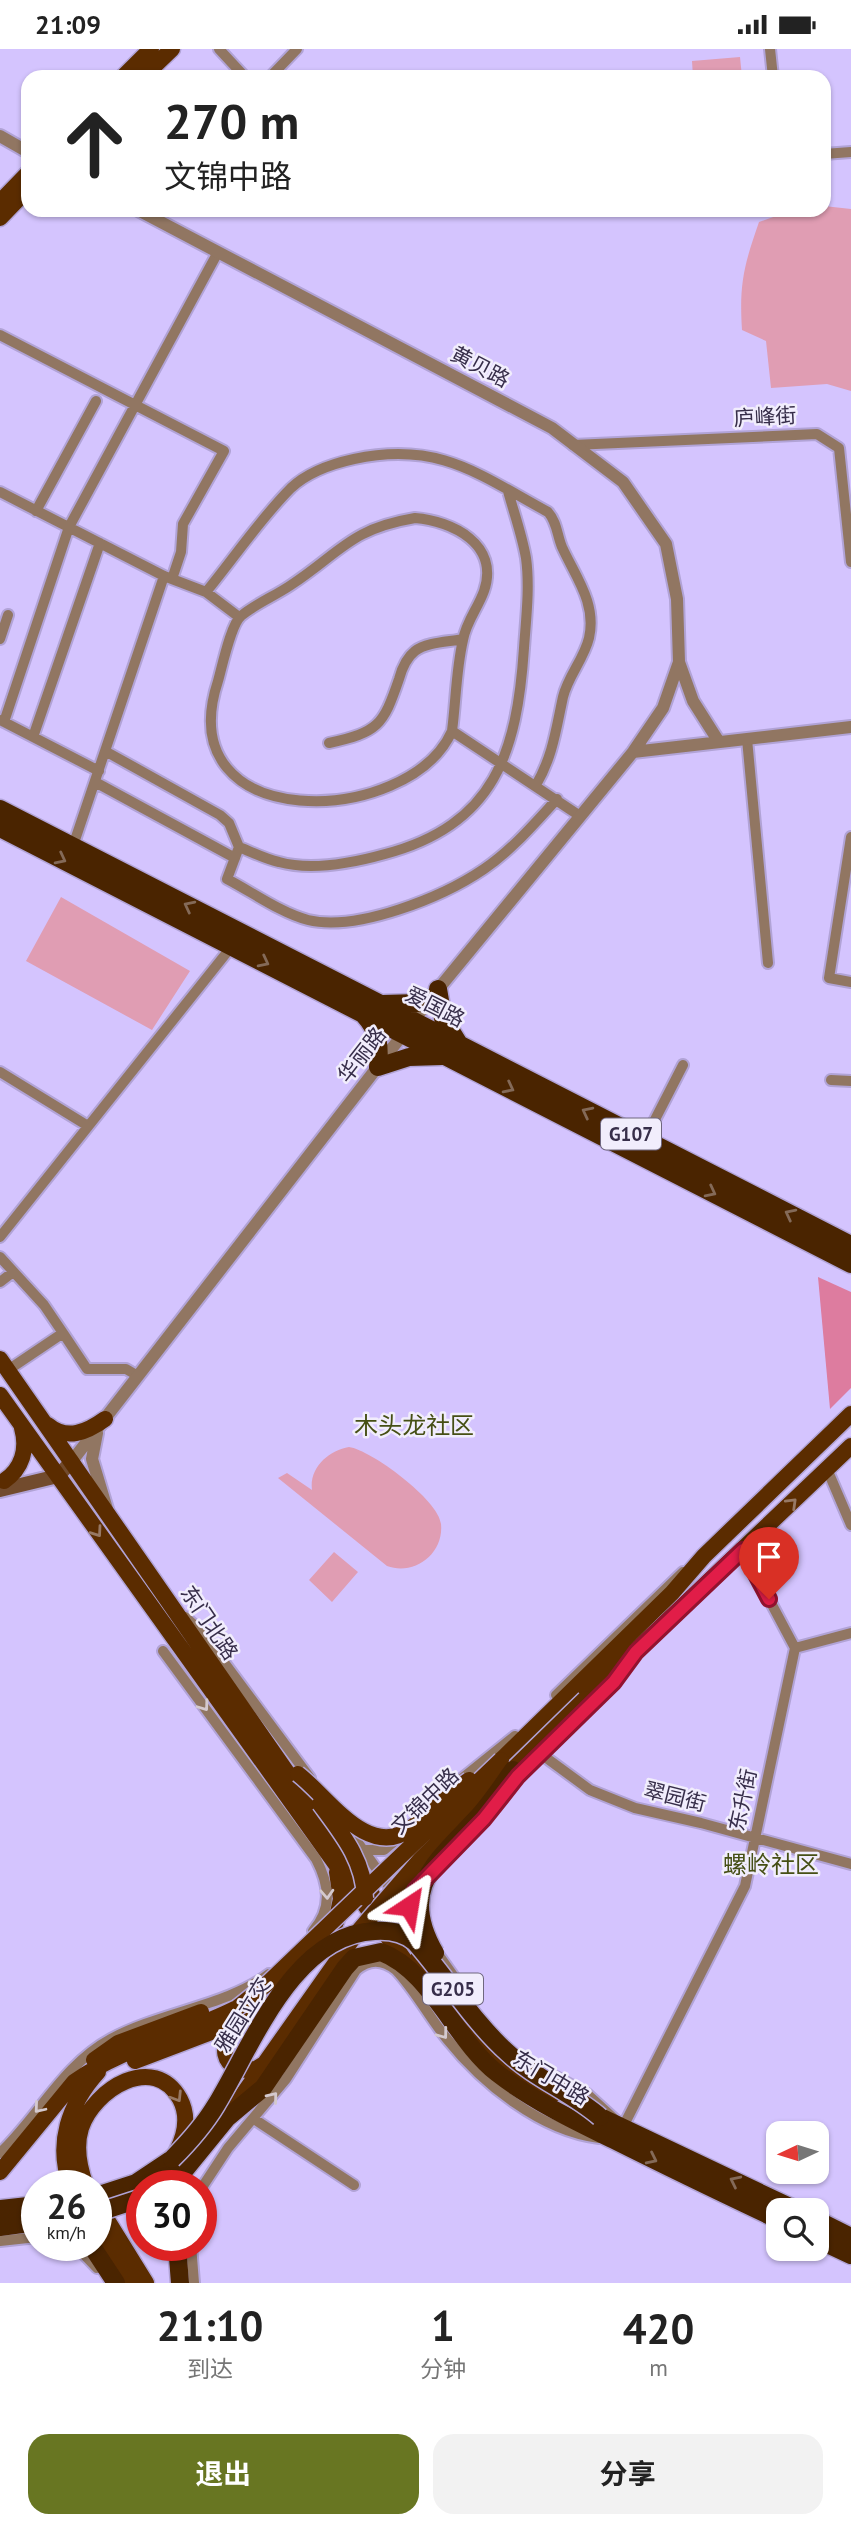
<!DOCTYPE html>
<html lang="zh">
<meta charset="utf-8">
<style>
:root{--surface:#fff;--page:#f2f2f2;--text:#222;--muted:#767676;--accent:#687622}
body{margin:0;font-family:"PT Sans","Noto Sans SC",sans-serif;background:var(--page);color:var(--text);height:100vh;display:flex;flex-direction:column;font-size:26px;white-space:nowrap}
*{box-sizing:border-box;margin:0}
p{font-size:23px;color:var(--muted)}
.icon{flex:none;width:38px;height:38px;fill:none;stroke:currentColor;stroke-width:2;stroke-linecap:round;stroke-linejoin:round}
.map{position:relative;height:2234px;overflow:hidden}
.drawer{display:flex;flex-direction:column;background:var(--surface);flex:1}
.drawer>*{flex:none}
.guide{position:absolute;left:21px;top:21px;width:810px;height:147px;border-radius:21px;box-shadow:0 2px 5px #0004;background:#fff;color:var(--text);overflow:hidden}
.needle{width:46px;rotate:266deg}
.tools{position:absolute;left:766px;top:2072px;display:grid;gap:14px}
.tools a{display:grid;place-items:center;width:63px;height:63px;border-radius:14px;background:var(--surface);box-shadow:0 2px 5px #0004;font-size:35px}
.speed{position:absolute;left:21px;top:2121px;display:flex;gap:14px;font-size:35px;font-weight:700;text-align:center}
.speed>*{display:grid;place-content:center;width:91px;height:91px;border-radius:50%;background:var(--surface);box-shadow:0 2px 5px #0004;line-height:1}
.speed small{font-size:18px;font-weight:400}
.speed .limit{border:10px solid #d22;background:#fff;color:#111}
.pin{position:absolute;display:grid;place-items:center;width:60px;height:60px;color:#fff;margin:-72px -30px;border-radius:50% 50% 50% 0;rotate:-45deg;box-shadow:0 0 7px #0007}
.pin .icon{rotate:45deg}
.me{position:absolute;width:77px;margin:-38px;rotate:33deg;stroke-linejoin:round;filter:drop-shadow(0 0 5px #0008)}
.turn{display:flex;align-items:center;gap:24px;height:147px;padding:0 28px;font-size:32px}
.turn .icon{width:91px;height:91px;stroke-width:2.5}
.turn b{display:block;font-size:49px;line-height:60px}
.eta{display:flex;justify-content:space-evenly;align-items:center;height:119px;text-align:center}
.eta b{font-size:42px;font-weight:700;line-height:49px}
.button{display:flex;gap:14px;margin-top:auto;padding:14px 28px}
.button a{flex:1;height:80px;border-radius:21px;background:var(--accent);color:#fff;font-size:28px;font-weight:700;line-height:80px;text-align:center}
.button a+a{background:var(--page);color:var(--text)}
.status{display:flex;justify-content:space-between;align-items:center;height:49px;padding:0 35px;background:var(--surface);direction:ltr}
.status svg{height:19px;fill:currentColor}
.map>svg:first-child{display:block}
.green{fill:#e09db3}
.forest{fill:#dd7c9f}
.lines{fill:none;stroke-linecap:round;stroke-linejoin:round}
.minor-casing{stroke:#b1a3d6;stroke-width:14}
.tertiary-casing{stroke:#b1a3d6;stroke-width:16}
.secondary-casing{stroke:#b1a3d6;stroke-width:18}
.primary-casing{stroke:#b1a3d6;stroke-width:19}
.trunk-casing{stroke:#b1a3d6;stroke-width:21}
.minor{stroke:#917662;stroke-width:10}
.tertiary{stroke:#917662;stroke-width:12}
.secondary{stroke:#724b2d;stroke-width:14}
.primary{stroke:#5b2c00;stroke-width:16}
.trunk{stroke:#4a2400;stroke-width:18}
.primary-bridge-casing{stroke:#b1a3d6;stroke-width:19;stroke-linecap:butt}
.trunk-bridge-casing{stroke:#b1a3d6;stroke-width:21;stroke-linecap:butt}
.primary-bridge{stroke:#5b2c00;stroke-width:16}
.trunk-bridge{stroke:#4a2400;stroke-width:18}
.oneway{stroke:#846a58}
.oneway2{stroke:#977965}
.oneway3{stroke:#d4c9ce}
.route-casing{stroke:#92132f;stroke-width:18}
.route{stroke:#e11d48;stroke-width:12}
.labels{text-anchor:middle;stroke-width:5;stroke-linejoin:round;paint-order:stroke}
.shield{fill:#f1edfc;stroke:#6f677f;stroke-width:2}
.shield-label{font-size:19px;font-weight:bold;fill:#372e4a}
.street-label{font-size:21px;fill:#372e4a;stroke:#f1edfc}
.quarter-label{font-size:24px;fill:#464f15;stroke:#f1edfc}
</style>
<div class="status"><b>21:09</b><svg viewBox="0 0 49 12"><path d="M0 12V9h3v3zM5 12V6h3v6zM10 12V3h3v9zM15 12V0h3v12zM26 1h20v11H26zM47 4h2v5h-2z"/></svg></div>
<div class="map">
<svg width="851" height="2234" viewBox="0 0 851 2234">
<rect width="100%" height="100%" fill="#d4c4fe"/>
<path class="green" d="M740,8L742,28H693L692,12Z
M824,157L851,160V342L827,335L771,339L766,292L742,281C739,235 744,216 759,173L793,161H824Z
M61,848L190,922L152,981L26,912Z
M349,1398C371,1401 439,1451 441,1475C444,1505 414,1527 387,1517L278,1429L287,1424L312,1441C309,1419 329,1401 349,1398Z
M334,1503L358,1523L332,1553L309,1531Z"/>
<path class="forest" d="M818,1228L851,1243V1339L830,1360Z"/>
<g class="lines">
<g class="minor-casing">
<path id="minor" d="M219,0L245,28
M770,0L773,28
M270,28L297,0
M824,105L851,103
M0,286L224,402L183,475L181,503L172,530
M573,396L817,385L839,399L851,513
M0,443L164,527L206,543L239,568
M36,462L96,352
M415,469C452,472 500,495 484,542C478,559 466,573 463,591C456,621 456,652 452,682C409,779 167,787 218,632C222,618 231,575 241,567C255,555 275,547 291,536C341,503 350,480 415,469Z
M206,543C234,509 260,470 291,439C308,423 331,415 354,410C439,392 478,425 548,463C557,473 557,486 562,498C575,527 597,554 589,589C584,610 568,627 563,648C556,680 553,707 536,736
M0,590L8,566
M0,671L99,722
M4,673L69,478L218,203
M452,682L580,767
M33,688L100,494
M747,690L768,914
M329,694C378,683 383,677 399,630C402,619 406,609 415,602C427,593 448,593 463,590
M105,702L220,766L229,774L239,798C252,803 265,810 279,813C311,822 353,814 385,805C495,776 517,703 524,599C526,570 530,538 526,509C522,486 514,464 508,442
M95,733L235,809
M851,788L829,929L851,933
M73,797L164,527
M239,798L227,830C252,843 281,864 308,871C357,883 443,848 484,820C512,801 534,775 557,750
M0,1023L88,1077
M831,1031L851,1032
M644,1092L683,1016
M0,1188L232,897
M0,1208L44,1256L63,1284L8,1321
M0,1233L13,1223
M63,1284L87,1320H126L138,1327
M827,1420L851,1476
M185,1568L200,1581L310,1729
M795,1599L851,1584
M163,1602L316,1810C329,1835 333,1859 313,1882
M556,1646L683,1523
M541,1705L590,1741L635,1759L701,1774L851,1815
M459,1732L515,1687
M513,1733L616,1631
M343,1773L419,1879
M363,1801H384L402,1786
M435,1901L464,1942
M556,2028L587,2045L623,2078L745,1837L795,1599L743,1501
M254,2070L354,2136
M0,2104C39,2067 63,2016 111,1990C158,1964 229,1956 269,1925
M201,2140L228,2099L286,2030L356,1921C369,1910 382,1910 396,1921C415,1941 429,1968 447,1990C483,2035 541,2082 599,2089
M0,2192L37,2188
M75,2196L97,2219
M191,2196L194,2234"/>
</g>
<g class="tertiary-casing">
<path id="tertiary" d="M0,87L28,103
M138,161L552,379L623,433L666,495L677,550L679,613L693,652L719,693
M633,703L851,678
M97,1384L92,1410L107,1460
M72,1412L431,949L633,703L663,659L679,613"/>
</g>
<g class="secondary-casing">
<path id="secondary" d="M0,1441L58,1427L72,1412"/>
</g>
<g class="primary-casing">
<path id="primary" d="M123,28L151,0
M143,28L172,0
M0,153L28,124
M0,169L28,140
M0,1310L402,1889
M0,1346L408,1916
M48,1376C67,1392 87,1383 105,1370
M4,1432C22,1420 28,1400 22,1379
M585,1650L851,1397
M501,1711L672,1544L704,1507L851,1365
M336,1873L341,1850L337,1823
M418,1909C460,1964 491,2013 554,2045
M94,2011L118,1994L201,1963
M135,2012L235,1974
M264,2015L256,2020L238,2021C198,1996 262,1957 279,1936
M234,2058L356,1885
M0,2123L74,2033C123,1998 184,1986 237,1959
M71,2137C55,2095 69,2055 98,2023
M86,2137C79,2118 75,2098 81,2079C94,2040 154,2003 180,2050C189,2067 185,2086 177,2102
M96,2153L146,2234
M96,2178L131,2234"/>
</g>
<g class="trunk-casing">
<path id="trunk" d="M0,760L851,1196
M0,779L851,1215
M438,940L443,969L459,995
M383,955L418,954L431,949
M364,966C379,982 380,997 378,1018
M378,1018L409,1008L442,1007
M600,2068L796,2161
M163,2137L183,2123L227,2069L263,2039L345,1919L354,1909L381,1903C430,1921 455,1991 497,2024C533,2052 575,2072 616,2092C670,2119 724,2145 779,2171
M96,2147L136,2134L172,2110
M0,2160L37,2156
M817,2171L851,2188
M0,2178L37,2173
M817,2190L851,2206
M91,2196L116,2234
M177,2196L180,2234"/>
</g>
<use href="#minor" class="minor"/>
<use href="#tertiary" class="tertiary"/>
<use href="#secondary" class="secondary"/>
<use href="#primary" class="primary"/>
<use href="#trunk" class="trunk"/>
<g class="primary-bridge-casing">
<path id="primary-bridge" d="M298,1725C328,1748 368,1811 410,1780C431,1765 448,1746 469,1731
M320,1755C342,1785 364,1811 365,1849
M356,1885L420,1811L585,1650
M237,1959L268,1934L501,1711"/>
</g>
<g class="trunk-bridge-casing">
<path id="trunk-bridge" d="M435,1904C398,1840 435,1814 477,1769C490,1755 502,1737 513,1721
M172,2110C188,2094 204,2076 216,2056C252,1997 293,1885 375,1882C390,1881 403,1883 415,1893C447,1929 472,1972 508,2004C536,2030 571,2043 600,2068
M96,2164L142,2149"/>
</g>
<use href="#primary-bridge" class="primary-bridge"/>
<use href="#trunk-bridge" class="trunk-bridge"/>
</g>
<defs><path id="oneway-chevron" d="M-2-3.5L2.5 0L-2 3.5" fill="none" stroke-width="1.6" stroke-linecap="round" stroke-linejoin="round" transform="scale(1.75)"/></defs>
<g class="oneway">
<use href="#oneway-chevron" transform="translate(61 810) rotate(27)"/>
<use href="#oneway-chevron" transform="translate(189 857) rotate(-153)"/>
<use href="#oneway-chevron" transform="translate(264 913) rotate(27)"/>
<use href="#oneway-chevron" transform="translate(509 1039) rotate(27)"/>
<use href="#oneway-chevron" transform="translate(587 1063) rotate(-153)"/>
<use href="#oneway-chevron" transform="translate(711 1143) rotate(27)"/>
<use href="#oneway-chevron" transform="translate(790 1165) rotate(-153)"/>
<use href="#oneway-chevron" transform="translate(652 2110) rotate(26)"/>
<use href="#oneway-chevron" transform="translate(735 2132) rotate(-154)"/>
</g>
<g class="oneway2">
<use href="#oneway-chevron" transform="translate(792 1454) rotate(-44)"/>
<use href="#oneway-chevron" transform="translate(97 1483) rotate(55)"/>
<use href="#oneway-chevron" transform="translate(177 2048) rotate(58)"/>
</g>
<g class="oneway3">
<use href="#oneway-chevron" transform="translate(204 1657) rotate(54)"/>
<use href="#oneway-chevron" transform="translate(327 1845) rotate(87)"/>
<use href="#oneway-chevron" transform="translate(443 1985) rotate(53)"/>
<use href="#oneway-chevron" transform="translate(273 2048) rotate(-51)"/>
<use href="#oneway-chevron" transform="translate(39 2059) rotate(130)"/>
</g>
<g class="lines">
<g class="route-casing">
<path id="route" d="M409,1857L415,1841L484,1770L518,1727L614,1633L636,1603L743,1501L769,1550"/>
</g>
<use href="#route" class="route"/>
</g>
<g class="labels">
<g class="shield">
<rect x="601" y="1069.5" width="60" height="31" rx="5"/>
<rect x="423" y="1924.5" width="60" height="31" rx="5"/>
</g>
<g class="shield-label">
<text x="631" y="1092">G107</text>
<text x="453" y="1947">G205</text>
</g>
<g class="street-label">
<text transform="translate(480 318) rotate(28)" y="7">黄贝路</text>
<text transform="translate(765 368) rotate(-3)" y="7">庐峰街</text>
<text transform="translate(435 958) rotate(27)" y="7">爱国路</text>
<text transform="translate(362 1006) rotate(-52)" y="7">华丽路</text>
<text transform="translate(209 1574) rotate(56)" y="7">东门北路</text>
<text transform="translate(675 1748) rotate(14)" y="7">翠园街</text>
<text transform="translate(743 1751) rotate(-78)" y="7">东升街</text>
<text transform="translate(425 1752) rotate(-44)" y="7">文锦中路</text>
<text transform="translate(243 1966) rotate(-58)" y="7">雅园立交</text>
<text transform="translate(551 2029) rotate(31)" y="7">东门中路</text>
</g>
<g class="quarter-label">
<text x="414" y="1385">木头龙社区</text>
<text x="771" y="1824">螺岭社区</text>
</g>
</g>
</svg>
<div class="tools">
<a><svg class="needle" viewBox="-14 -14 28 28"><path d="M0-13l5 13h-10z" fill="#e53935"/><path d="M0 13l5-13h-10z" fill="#767676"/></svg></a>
<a><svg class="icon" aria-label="search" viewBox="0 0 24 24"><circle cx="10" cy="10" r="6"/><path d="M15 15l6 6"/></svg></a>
</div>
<div class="speed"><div>26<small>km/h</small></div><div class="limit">30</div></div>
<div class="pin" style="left:769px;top:1550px;background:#d93025"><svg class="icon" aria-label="arrive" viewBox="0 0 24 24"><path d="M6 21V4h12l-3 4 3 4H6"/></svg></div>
<svg class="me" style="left:409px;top:1857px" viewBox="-20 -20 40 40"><path d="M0-17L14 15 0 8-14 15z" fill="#e11d48" stroke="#fff" stroke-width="4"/></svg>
<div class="guide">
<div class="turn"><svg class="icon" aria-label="ahead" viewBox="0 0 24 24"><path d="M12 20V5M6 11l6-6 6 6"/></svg><div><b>270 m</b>文锦中路</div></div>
</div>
</div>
<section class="drawer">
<div class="eta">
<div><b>21:10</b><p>到达</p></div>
<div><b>1</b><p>分钟</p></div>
<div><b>420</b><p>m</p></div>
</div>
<div class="button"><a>退出</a><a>分享</a></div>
</section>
